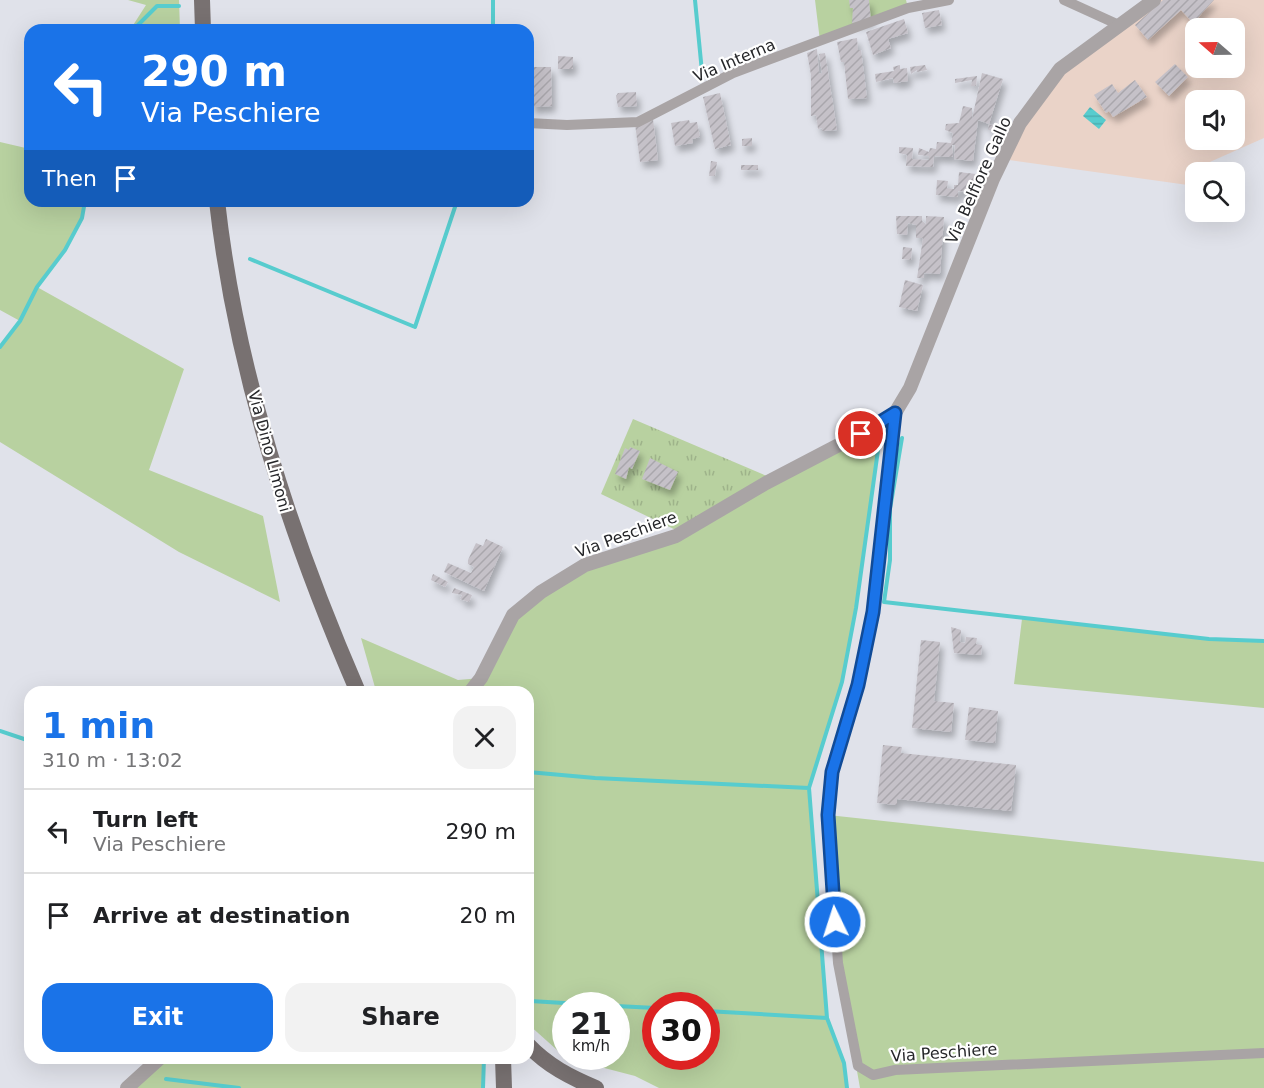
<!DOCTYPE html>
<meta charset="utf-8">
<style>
:root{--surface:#fff;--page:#f2f2f2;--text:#202124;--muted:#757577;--line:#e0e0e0;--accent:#1a73e8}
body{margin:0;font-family:"DejaVu Sans",sans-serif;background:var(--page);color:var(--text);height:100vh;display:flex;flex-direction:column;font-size:22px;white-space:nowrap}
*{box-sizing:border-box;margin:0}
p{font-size:20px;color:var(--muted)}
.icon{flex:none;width:33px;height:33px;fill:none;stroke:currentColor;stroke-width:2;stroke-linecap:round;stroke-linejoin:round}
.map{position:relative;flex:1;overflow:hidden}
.drawer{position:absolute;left:24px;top:686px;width:510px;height:378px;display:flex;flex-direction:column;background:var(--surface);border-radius:18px;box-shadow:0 6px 24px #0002}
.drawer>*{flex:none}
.top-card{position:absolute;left:24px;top:24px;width:510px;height:183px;border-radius:18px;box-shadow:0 6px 24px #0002;background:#1a73e8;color:#fff;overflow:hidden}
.needle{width:39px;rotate:290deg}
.buttons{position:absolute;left:1185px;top:18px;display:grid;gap:12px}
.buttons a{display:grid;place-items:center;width:60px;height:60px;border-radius:12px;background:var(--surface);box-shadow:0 6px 24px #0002;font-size:30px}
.speed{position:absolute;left:552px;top:992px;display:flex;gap:12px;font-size:30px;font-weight:700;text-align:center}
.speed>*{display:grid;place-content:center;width:78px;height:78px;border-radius:50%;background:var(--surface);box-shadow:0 6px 24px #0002;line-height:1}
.speed small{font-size:15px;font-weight:400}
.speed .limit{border:9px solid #d22;background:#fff;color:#111}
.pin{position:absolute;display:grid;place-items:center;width:51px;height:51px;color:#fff;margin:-26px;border:3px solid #fff;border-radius:50%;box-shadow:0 2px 6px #0007}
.me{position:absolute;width:66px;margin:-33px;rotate:356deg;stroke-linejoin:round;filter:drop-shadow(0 0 4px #0008)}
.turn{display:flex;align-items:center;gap:21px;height:126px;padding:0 18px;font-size:27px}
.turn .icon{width:78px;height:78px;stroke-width:2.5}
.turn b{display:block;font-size:42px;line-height:51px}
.then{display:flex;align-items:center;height:57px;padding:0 18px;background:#0003;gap:12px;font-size:22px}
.round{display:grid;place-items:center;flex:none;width:63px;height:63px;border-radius:18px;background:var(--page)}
.overview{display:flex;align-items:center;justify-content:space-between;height:102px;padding:0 18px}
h1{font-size:36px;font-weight:700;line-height:45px;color:var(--accent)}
.action{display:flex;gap:12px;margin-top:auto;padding:12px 18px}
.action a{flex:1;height:69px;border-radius:18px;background:var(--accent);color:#fff;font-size:24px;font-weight:700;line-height:69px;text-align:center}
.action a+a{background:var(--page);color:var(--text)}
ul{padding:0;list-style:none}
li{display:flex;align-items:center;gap:18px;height:84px;padding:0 18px;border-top:2px solid var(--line)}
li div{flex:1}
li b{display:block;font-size:22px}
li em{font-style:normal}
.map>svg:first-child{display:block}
.industrial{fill:#ead3c8;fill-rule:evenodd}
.green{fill:#b8d1a0;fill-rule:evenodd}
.park{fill:url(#park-tufts)}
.water{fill:url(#water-rules)}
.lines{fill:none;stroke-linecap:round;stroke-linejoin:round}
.stream{stroke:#57ccce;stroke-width:4}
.building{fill:url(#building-hatch);filter:url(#shadow)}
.minor{stroke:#a9a4a5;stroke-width:10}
.tertiary{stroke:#a9a4a5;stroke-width:14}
.primary{stroke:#787171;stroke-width:16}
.route-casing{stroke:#114b97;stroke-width:15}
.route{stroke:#1a73e8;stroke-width:10}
.labels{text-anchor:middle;stroke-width:4.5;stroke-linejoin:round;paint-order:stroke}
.street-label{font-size:16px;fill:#252629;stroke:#fff}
</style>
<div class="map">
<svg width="1264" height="1088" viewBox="0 0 1264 1088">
<defs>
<pattern id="park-tufts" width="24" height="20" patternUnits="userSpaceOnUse" patternTransform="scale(1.5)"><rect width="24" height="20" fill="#b8d1a0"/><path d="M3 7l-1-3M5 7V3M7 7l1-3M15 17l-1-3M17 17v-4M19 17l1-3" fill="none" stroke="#9eb38a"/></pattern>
<pattern id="water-rules" width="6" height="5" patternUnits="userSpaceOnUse" patternTransform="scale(1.5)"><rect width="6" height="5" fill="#57ccce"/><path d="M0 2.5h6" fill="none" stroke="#4cafb1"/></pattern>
<pattern id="building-hatch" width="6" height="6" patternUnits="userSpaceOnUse" patternTransform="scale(1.5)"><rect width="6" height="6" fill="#c5c1c8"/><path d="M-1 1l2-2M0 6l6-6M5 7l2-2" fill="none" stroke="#a9a6ac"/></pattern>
<filter id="shadow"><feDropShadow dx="3.5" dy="6" stdDeviation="3" flood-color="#0004"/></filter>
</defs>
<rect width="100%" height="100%" fill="#e0e2ea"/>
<path class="industrial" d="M1154,0H1264V138L1203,165V172H1196L1195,186L1002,159L1060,69ZM1196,28H1234V68H1196ZM1196,100H1234V140H1196Z"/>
<path class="green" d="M128,0H179L180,30H130L146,5Z
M815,0H906L908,8L820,41Z
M0,142L30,149V201H85C79,236 56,259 37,287L184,369L149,470L263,516L280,602L179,552L0,442V347L20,321L0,310Z
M877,425L879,443L856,608L842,682L809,788L827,1018L844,1063L847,1088H659L635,1076L566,1058L528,1024V692L376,691L361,638L458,680L481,678L513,615L585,565L676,536ZM566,1005H616V1056H566ZM656,1005H706V1056H656Z
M1022,619L1209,639L1264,642V708L1014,684Z
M828,815L1264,862V1088H860L838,963Z
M160,1058H484L483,1088H127Z"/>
<path class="park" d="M633,419L774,479L682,533L601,494Z"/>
<path class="water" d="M1090,107L1106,120L1099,129L1083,116Z"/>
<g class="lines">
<path class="stream" d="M695,0L702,72
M133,30L157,6H179
M493,30V0
M250,259L415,327L457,201
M0,347L20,321L37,287L65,250L82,218L85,201
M902,438L890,509V560L884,602L1209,639L1264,641
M0,731L30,741
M528,772L595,778L809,788
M530,1001L598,1005
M616,1006L656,1008
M706,1011L827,1018
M166,1079L239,1088
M483,1088L484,1058
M847,1088L844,1063L827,1018L809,788L842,682L856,608L879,443"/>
</g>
<path class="building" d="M849,0H869L871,21L852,23L853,8H850Z
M1163,0H1214L1193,23L1181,10L1148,40L1135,25Z
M939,10L942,25L925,28L922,13Z
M904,19L908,33L888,39L891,48L873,55L866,32Z
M857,38L858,50H861L867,98L848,99L844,62H841L837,42Z
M817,49L819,74L822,73L819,54L825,53L837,130L822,131V128L818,129L816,115L811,116V75L807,53Z
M558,56L573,57V69H558Z
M1175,64L1188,77L1169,96L1155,82Z
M900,65V69L907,68L908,81L894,83L893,78L876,82L875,74L894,71L893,67Z
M925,65L927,70L917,72V70L911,74L910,67Z
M531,67H551L552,106L532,107Z
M982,73L1003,79L989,124L997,126L996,130H988L989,124L978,120L973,161L954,159L955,145H952L953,157L934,156L933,167L906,166L907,155L899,153V147L913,148L912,159L929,160V156L918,155L919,148L929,152L930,148L936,149L937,142L951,143L953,133L945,130L946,124L959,123L963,106L972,108V119Z
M977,76L976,86H971L972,80L955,83V79Z
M1135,80L1147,97L1113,117L1109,111L1106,113L1094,95L1112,84L1118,93Z
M636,92L637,106L618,107L616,96L618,93Z
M720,93L731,145L715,149L703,97Z
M653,119L658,160L640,162L635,124Z
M689,120L690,123L697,122L700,137L692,139L693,143L675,146L671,123Z
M752,138V146H742V139Z
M711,161L717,162L715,176H709Z
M741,165H758V170H741Z
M959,172L976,174L972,192L958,191V197L936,195L937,180L948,181L947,188L954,189V185H958Z
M896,216H922V221L926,224V216L944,217L940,274L924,273V278H917L923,238H916V225L908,223L907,235L897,234Z
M903,247L912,248L911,260L902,259Z
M905,280L923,285L917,311L899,307Z
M630,447L640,451L632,469L629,467L626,479L615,474L625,448L629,450Z
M650,458L678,472L670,490L642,479Z
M486,539L503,547L484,591L444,572L448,563L471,573L474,567L468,564V560L476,543L483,546Z
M433,574L448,582L445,587L431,580Z
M454,588L472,595L469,602L460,599L462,595L452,593Z
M951,627L961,630L960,642L965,643L966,637L977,638L976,644L982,645L981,655L954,653Z
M921,640L940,642L934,701L954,703L951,732L912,728Z
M969,707L998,711L995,743L965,740Z
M883,745L902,747L901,753L1016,765L1011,811L897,799V805L877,803Z"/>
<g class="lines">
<path class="minor" d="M1064,0L1119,25
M528,123L567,125L638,122L733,73L908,8L949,0
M895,413L874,612L858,685L832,772L828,815L838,963L858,1066L873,1075L895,1070L1264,1053"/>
<path class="tertiary" d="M470,692L481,678L513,615L541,592L585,565L676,536L766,483L877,425L895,413L910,388L993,179L1020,123L1060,69L1154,0
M127,1088L160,1058"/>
<path class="primary" d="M202,0L203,30
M217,201C236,371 290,535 358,692
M528,1045C548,1066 570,1077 596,1088
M503,1058L504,1088"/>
</g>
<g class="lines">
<g class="route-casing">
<path id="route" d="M835,922L828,815L832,772L858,685L873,612L895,413L861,434"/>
</g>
<use href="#route" class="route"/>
</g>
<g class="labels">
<g class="street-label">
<text transform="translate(734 60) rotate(-23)" y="6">Via Interna</text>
<text transform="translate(978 180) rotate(-66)" y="6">Via Belfiore Gallo</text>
<text transform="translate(270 451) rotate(75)" y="6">Via Dino Limoni</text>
<text transform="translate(626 534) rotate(-20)" y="6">Via Peschiere</text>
<text transform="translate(944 1052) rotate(-4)" y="6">Via Peschiere</text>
</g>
</g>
</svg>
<div class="buttons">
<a><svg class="needle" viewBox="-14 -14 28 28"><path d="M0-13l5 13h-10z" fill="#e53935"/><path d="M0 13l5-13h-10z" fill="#757577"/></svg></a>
<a><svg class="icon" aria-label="sound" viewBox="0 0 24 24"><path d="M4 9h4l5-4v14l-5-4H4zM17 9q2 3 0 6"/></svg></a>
<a><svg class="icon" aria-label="search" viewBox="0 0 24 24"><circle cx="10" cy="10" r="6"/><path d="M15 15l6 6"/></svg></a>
</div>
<div class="speed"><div>21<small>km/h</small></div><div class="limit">30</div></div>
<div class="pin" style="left:861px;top:434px;background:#d93025"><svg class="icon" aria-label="arrive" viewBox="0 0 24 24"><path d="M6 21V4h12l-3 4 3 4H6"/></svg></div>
<svg class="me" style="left:835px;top:922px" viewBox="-20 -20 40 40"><circle r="17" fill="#1a73e8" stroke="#fff" stroke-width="3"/><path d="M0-11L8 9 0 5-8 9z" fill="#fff"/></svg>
<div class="top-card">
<div class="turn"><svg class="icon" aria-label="left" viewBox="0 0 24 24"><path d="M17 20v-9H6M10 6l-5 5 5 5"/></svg><div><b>290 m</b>Via Peschiere</div></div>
<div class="then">Then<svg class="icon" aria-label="arrive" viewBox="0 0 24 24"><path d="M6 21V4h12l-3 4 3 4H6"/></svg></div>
</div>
<section class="drawer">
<div class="overview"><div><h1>1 min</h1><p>310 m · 13:02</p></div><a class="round"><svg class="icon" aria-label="close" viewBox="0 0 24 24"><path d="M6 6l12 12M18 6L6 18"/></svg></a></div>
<ul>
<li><svg class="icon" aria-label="left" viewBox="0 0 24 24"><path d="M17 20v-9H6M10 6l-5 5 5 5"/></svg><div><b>Turn left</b><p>Via Peschiere</p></div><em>290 m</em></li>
<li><svg class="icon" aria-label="arrive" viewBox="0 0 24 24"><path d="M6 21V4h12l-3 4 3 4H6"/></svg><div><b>Arrive at destination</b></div><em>20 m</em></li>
</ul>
<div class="action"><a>Exit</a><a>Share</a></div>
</section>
</div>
